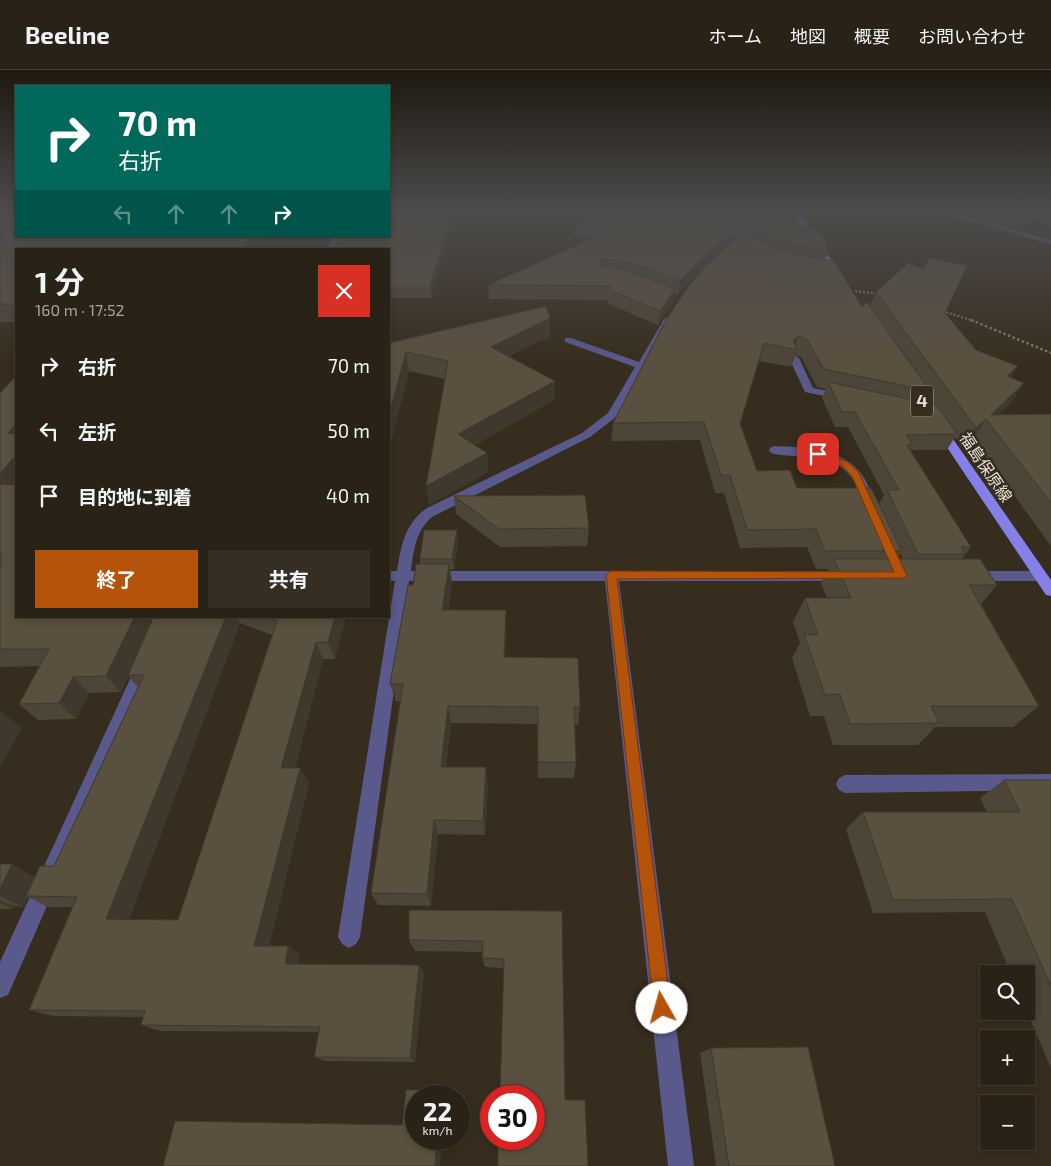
<!DOCTYPE html>
<html lang="ja">
<meta charset="utf-8">
<style>
:root{--surface:#292216;--page:#352f23;--text:#f1f3f6;--muted:#a5a4a1;--line:#453f35;--accent:#b45309}
body{margin:0;font-family:"Exo 2","Noto Sans JP",sans-serif;background:var(--page);color:var(--text);height:100vh;display:flex;flex-direction:column;font-size:19px;white-space:nowrap}
*{box-sizing:border-box;margin:0}
p{font-size:16px;color:var(--muted)}
.icon{flex:none;width:28px;height:28px;fill:none;stroke:currentColor;stroke-width:2;stroke-linecap:round;stroke-linejoin:round}
.map{position:relative;flex:1;overflow:hidden}
.sheet{position:absolute;left:15px;top:178px;width:375px;height:370px;display:flex;flex-direction:column;background:var(--surface);border-radius:0px;box-shadow:0 2px 8px #0003,0 0 0 1px var(--line)}
.sheet>*{flex:none}
.banner{position:absolute;left:15px;top:15px;width:375px;height:152px;border-radius:0px;box-shadow:0 2px 8px #0003,0 0 0 1px var(--line);background:#00695c;color:#fff;overflow:hidden}
.fabs{position:absolute;left:980px;top:895px;display:grid;gap:10px}
.fabs a{display:grid;place-items:center;width:55px;height:55px;border-radius:0px;background:var(--surface);box-shadow:0 2px 8px #0003,0 0 0 1px var(--line);font-size:25px}
.speed{position:absolute;left:405px;top:1015px;display:flex;gap:10px;font-size:25px;font-weight:700;text-align:center}
.speed>*{display:grid;place-content:center;width:65px;height:65px;border-radius:50%;background:var(--surface);box-shadow:0 2px 8px #0003,0 0 0 1px var(--line);line-height:1}
.speed small{font-size:12px;font-weight:400}
.speed .limit{border:8px solid #d22;background:#fff;color:#111}
.pin{position:absolute;display:grid;place-items:center;width:42px;height:42px;color:#fff;margin:-21px;border-radius:10px;box-shadow:0 2px 8px #0006}
.me{position:absolute;width:55px;margin:-28px;rotate:353deg;stroke-linejoin:round;filter:drop-shadow(0 0 4px #0008)}
.turn{display:flex;align-items:center;gap:18px;height:105px;padding:0 20px;font-size:22px}
.turn .icon{width:65px;height:65px;stroke-width:2.5}
.turn b{display:block;font-size:35px;line-height:42px}
.lanes{display:flex;align-items:center;height:48px;padding:0 20px;background:#0003;justify-content:center;gap:25px;direction:ltr}
.lanes .off{opacity:.35}
.round{display:grid;place-items:center;flex:none;width:52px;height:52px;border-radius:0px;background:var(--page)}
.head{display:flex;align-items:center;justify-content:space-between;height:85px;padding:0 20px}
h1{font-size:30px;font-weight:700;line-height:38px}
.button{display:flex;gap:10px;margin-top:auto;padding:10px 20px}
.button a{flex:1;height:58px;border-radius:0px;background:var(--accent);color:#fff;font-size:20px;font-weight:700;line-height:58px;text-align:center}
.button a+a{background:var(--page);color:var(--text)}
ul{padding:0;list-style:none}
li{display:flex;align-items:center;gap:15px;height:65px;padding:0 20px}
li div{flex:1}
li b{display:block;font-size:19px}
li em{font-style:normal}
header{display:flex;align-items:center;gap:30px;box-sizing:border-box;height:70px;padding:0 25px;background:var(--surface);border-bottom:1px solid var(--line)}
header strong{font-size:24px}
nav{display:flex;gap:28px;margin-inline-start:auto;font-size:18px}
.map>svg:first-child{display:block}
.lines{fill:none;stroke-linecap:round;stroke-linejoin:round}
.path-far1{stroke:#80786c;stroke-width:2;stroke-dasharray:2 2;stroke-linecap:butt}
.path{stroke:#80786c;stroke-width:2.5;stroke-dasharray:2.5 2.5;stroke-linecap:butt}
.minor{fill:#59598c;fill-rule:evenodd}
.major{fill:#8480e8;fill-rule:evenodd}
.wall{fill:#4d4537;fill-rule:evenodd}
.shaded-wall{fill:#3f382d}
.building{fill:#5a5040;stroke:#3f382d}
.route{fill:#b45309;stroke:#753606}
.labels{text-anchor:middle;stroke-width:5;stroke-linejoin:round;paint-order:stroke}
.far-street-label{font-size:16px;fill:#e6e0d7;stroke:#372d1e}
.shield{fill:#372d1e;stroke:#b2aaa0;stroke-width:1}
.shield-label{font-size:18px;font-weight:bold;fill:#e6e0d7}
</style>
<header>
<strong>Beeline</strong>
<nav><a>ホーム</a><a>地図</a><a>概要</a><a>お問い合わせ</a></nav>
</header>
<div class="map">
<svg width="1051" height="1096" viewBox="0 0 1051 1096">
<rect width="100%" height="100%" fill="#372d1e"/>
<g class="lines">
<path class="path-far1" d="M855,221L878,224
M942,241L974,251"/>
<path class="path" d="M971,250L1051,283"/>
<path class="minor" d="M934,141H947L1051,170V174Z
M332,166H340L335,179H327Z
M669,246L674,249L616,347L590,367L432,447C415,462 414,480 411,501H844L849,502L851,506L849,510L844,511H619L694,1096H668L605,511H409L360,867L356,874L349,878L342,874L338,867L395,511H389V501H397C401,476 405,453 427,438L582,363L608,343L635,297L565,272V268H571L639,292L664,249Z
M794,285L799,288L813,318L848,325L849,327L848,329L844,330L805,322L789,288Z
M775,376C803,377 839,378 859,401C868,411 871,424 876,436L870,440L865,439C859,429 858,416 851,407C831,380 799,390 771,383L769,380L771,377Z
M972,501H1040L1045,502L1047,506L1045,510L1040,511H972L967,510L965,506L967,502Z
M144,589L150,591L152,596L8,925L0,928V892L136,596L138,591Z
M1051,704V720L845,723L839,720L836,714L839,708L845,705Z"/>
<path class="major" d="M791,141H798L842,206L841,208H835Z
M940,355L944,356L1051,510V526L1046,525L934,358Z"/>
</g>
<path class="wall" d="M580,141H733V143L828,175L826,178L828,181L825,189L862,237L870,236L876,222L945,243L976,280L1011,308V333L999,344H1051V476L973,369L963,379L955,367L947,380H910L971,477L962,489L997,515L981,534L1039,636L1013,657H935L918,675H833L824,646H810L792,588L800,573L793,552L805,528H827L821,513L829,499H816L807,477L740,478L724,423H715L700,370L611,371L613,353L707,195L677,225L674,223L672,233L658,255L609,234L608,230L489,229L488,215L594,168L574,167L575,155L594,147ZM724,152L722,158L716,155ZM732,167L737,169L730,175ZM796,285L801,287L817,317L826,319L822,328L835,357H848L884,425L879,434L797,418L757,401L740,354L759,291L791,297ZM927,326L933,335L924,333ZM900,483L903,489H897Z
M964,141H1051V156L1032,148L1026,158L969,145L971,142L965,144Z
M450,145L451,154L431,228H389V179Z
M0,151L16,179V252H0Z
M550,248V266L509,286L555,311L554,330L474,375L487,383L488,402L429,435L445,309L409,301L389,379V273Z
M0,323L16,546H346L335,589H323L295,698L309,713L269,876H288L300,885L298,894L419,895L424,903L415,992L325,991L314,987L319,962L160,961L141,955L143,947L53,946L29,940L72,837H48L28,827L23,837L14,836L13,839H0V794L35,807L54,796L138,617L128,606L121,622L89,623L76,649L38,650L19,634L40,596L0,597ZM240,553L272,565L178,850L129,849Z
M454,426L589,458L587,476L500,477L456,444Z
M458,470L454,499H450L452,513L448,540L506,559L505,587L580,637L578,655H574L576,692L574,708H538L537,654L451,653L446,697L488,713L485,765L438,764L431,836L378,835L371,823L400,631H396L390,614L413,515L420,494V489Z
M1004,710H1051V998L1026,940V904H1011L985,842L873,843L846,759L863,742H987L980,728Z
M562,841L565,1030L503,898L485,897L482,888L483,882L415,881L409,870Z
M711,978L835,1096H716L700,983Z"/>
<path class="shaded-wall" d="M722,141H733L732,147H725L724,152L711,158L714,145Z
M966,141H971L965,144Z
M450,145L451,154L431,228L430,218Z
M732,163L729,176L703,198L677,225L680,211L705,185Z
M250,166H266L257,179H241Z
M675,219L672,233L658,255L660,241Z
M550,248V266L492,295L491,277Z
M799,266L794,279L793,270Z
M406,282L409,301L389,379V345Z
M1018,296L1006,316L1007,306Z
M555,311L554,330L460,384L458,364Z
M1024,313L1011,333L989,354L991,345Z
M986,349L973,369L963,379L976,358Z
M16,354V375L8,363Z
M487,383L488,402L429,435L426,416Z
M16,385V420L0,425V404Z
M457,460L458,470L454,499L452,489Z
M449,494L452,513L445,559L442,540Z
M506,540V559L504,605V587Z
M135,546H156L128,605V606L121,622L106,606Z
M226,546H236L240,553L125,859L106,849Z
M335,546H346L335,589L328,572Z
M316,572L323,589L291,712L281,698Z
M73,607L89,623L76,649L59,633Z
M448,636L451,653L444,713L441,697Z
M0,641L22,658L0,697Z
M486,697L488,713L485,765L483,751Z
M300,698L309,713L267,885L254,876Z
M434,750L438,764L431,836L427,824Z
M12,794L36,808L26,826L28,827L23,837L0,826V819Z
M0,830L14,836L13,839L0,833Z
M288,876L300,885L296,902L285,894Z
M419,895L424,903L415,992L410,988Z
M441,1020L446,1023L445,1026H440Z
M437,1069H442L440,1096H435Z"/>
<path class="building" d="M12,141H16V166H250L241,179H16V234H0V151Z
M606,141H687L732,163L705,185L680,211L632,193L601,189L599,191L601,196L626,200L675,219L660,241L610,220V216L488,215L622,155H575Z
M705,141H722L714,145Z
M736,141H761L819,162L828,175H825L828,181L795,174L725,147Z
M1000,141H1033L1032,148Z
M389,145H450L430,218H389V179H334L340,166H389Z
M743,165L794,184L834,191L862,237L867,232L930,321L824,299L807,270L799,266L793,270L797,280L764,273L740,354L757,401L790,400L797,418H871L902,481H825L816,459L747,460L730,405H721L704,352L613,353L666,250L690,214L707,195L726,177Z
M929,188L967,196L945,243L976,280L1018,296L1007,306L1024,313L991,345L1051,344V433L986,349L976,358L876,222L908,193L924,199Z
M546,236L550,248L491,277L555,311L458,364L487,383L426,416L448,291L406,282L389,345V273Z
M16,306V354L8,363L16,364V385L0,404V323Z
M828,312L937,335L957,364L906,365L913,375H907L971,477H961L965,484H918L887,420H899L855,342H842Z
M0,414L16,415V546H135L106,606L73,607L59,633L19,634L49,579H0V497H1V484H0Z
M585,425L589,458L499,459L454,426Z
M424,460H457L452,489H420Z
M834,489H980L997,515H969L1039,636H931L939,653L850,654L840,624L825,625L804,564L818,565L805,528H851Z
M416,494H449L442,540H506L504,587L578,588L580,637H574L576,692H538V637L448,636L441,697H486L483,751L434,750L427,824L371,823L403,614H390L408,515H413Z
M154,546H226L106,849L178,850L277,551L262,546H335L328,572H316L281,698H300L254,876H288L285,894L419,895L410,988L314,987L320,957L141,955L145,941L29,940L77,827L26,826L40,796H54L144,605H128Z
M1004,710H1051V916L1012,829L893,830L863,742H1020Z
M0,794H12L0,819Z
M409,840L562,841L565,1030H585L588,1096H498V1069H534V1026H500L504,889L482,888L483,871L409,870Z
M808,977L835,1096H729L711,978Z
M406,1020H441L440,1026H416V1069H437L435,1096H163L175,1051L402,1055Z"/>
<linearGradient id="sky" x2="0" y2="1"><stop stop-color="#1e1910"/><stop offset="0.48" stop-color="#4d4c4c"/><stop offset="1" stop-color="#4d4c4c" stop-opacity="0"/></linearGradient>
<rect width="1051" height="295" fill="url(#sky)"/>
<path class="route" d="M818,381L848,392L859,403L907,506L905,508L617,509L671,938L668,944L662,947L656,944L654,938L606,505L611,501L894,502L852,406L842,396L815,386L814,384Z"/>
<g class="labels">
<g class="far-street-label">
<text transform="translate(986 397) rotate(56)" y="6">福島保原線</text>
</g>
<rect class="shield" x="911" y="315.5" width="22" height="31" rx="4"/>
<g class="shield-label">
<text x="922" y="337">4</text>
</g>
</g>
</svg>
<div class="fabs">
<a><svg class="icon" aria-label="search" viewBox="0 0 24 24"><circle cx="10" cy="10" r="6"/><path d="M15 15l6 6"/></svg></a>
<a>+</a>
<a>−</a>
</div>
<div class="speed"><div>22<small>km/h</small></div><div class="limit">30</div></div>
<div class="pin" style="left:818px;top:384px;background:#d93025"><svg class="icon" aria-label="arrive" viewBox="0 0 24 24"><path d="M6 21V4h12l-3 4 3 4H6"/></svg></div>
<svg class="me" style="left:662px;top:938px" viewBox="-20 -20 40 40"><circle r="19" fill="#fff"/><path d="M0-13L10 11 0 6-10 11z" fill="#b45309"/></svg>
<div class="banner">
<div class="turn"><svg class="icon" aria-label="right" viewBox="0 0 24 24"><path d="M7 20v-9h11M14 6l5 5-5 5"/></svg><div><b>70 m</b>右折</div></div>
<div class="lanes"><svg class="icon off" aria-label="left" viewBox="0 0 24 24"><path d="M17 20v-9H6M10 6l-5 5 5 5"/></svg><svg class="icon off" aria-label="ahead" viewBox="0 0 24 24"><path d="M12 20V5M6 11l6-6 6 6"/></svg><svg class="icon off" aria-label="ahead" viewBox="0 0 24 24"><path d="M12 20V5M6 11l6-6 6 6"/></svg><svg class="icon" aria-label="right" viewBox="0 0 24 24"><path d="M7 20v-9h11M14 6l5 5-5 5"/></svg></div>
</div>
<section class="sheet">
<div class="head"><div><h1>1 分</h1><p>160 m · 17:52</p></div><a class="round" style="background:#d93025;color:#fff"><svg class="icon" aria-label="close" viewBox="0 0 24 24"><path d="M6 6l12 12M18 6L6 18"/></svg></a></div>
<ul>
<li><svg class="icon" aria-label="right" viewBox="0 0 24 24"><path d="M7 20v-9h11M14 6l5 5-5 5"/></svg><div><b>右折</b></div><em>70 m</em></li>
<li><svg class="icon" aria-label="left" viewBox="0 0 24 24"><path d="M17 20v-9H6M10 6l-5 5 5 5"/></svg><div><b>左折</b></div><em>50 m</em></li>
<li><svg class="icon" aria-label="arrive" viewBox="0 0 24 24"><path d="M6 21V4h12l-3 4 3 4H6"/></svg><div><b>目的地に到着</b></div><em>40 m</em></li>
</ul>
<div class="button"><a>終了</a><a>共有</a></div>
</section>
</div>
